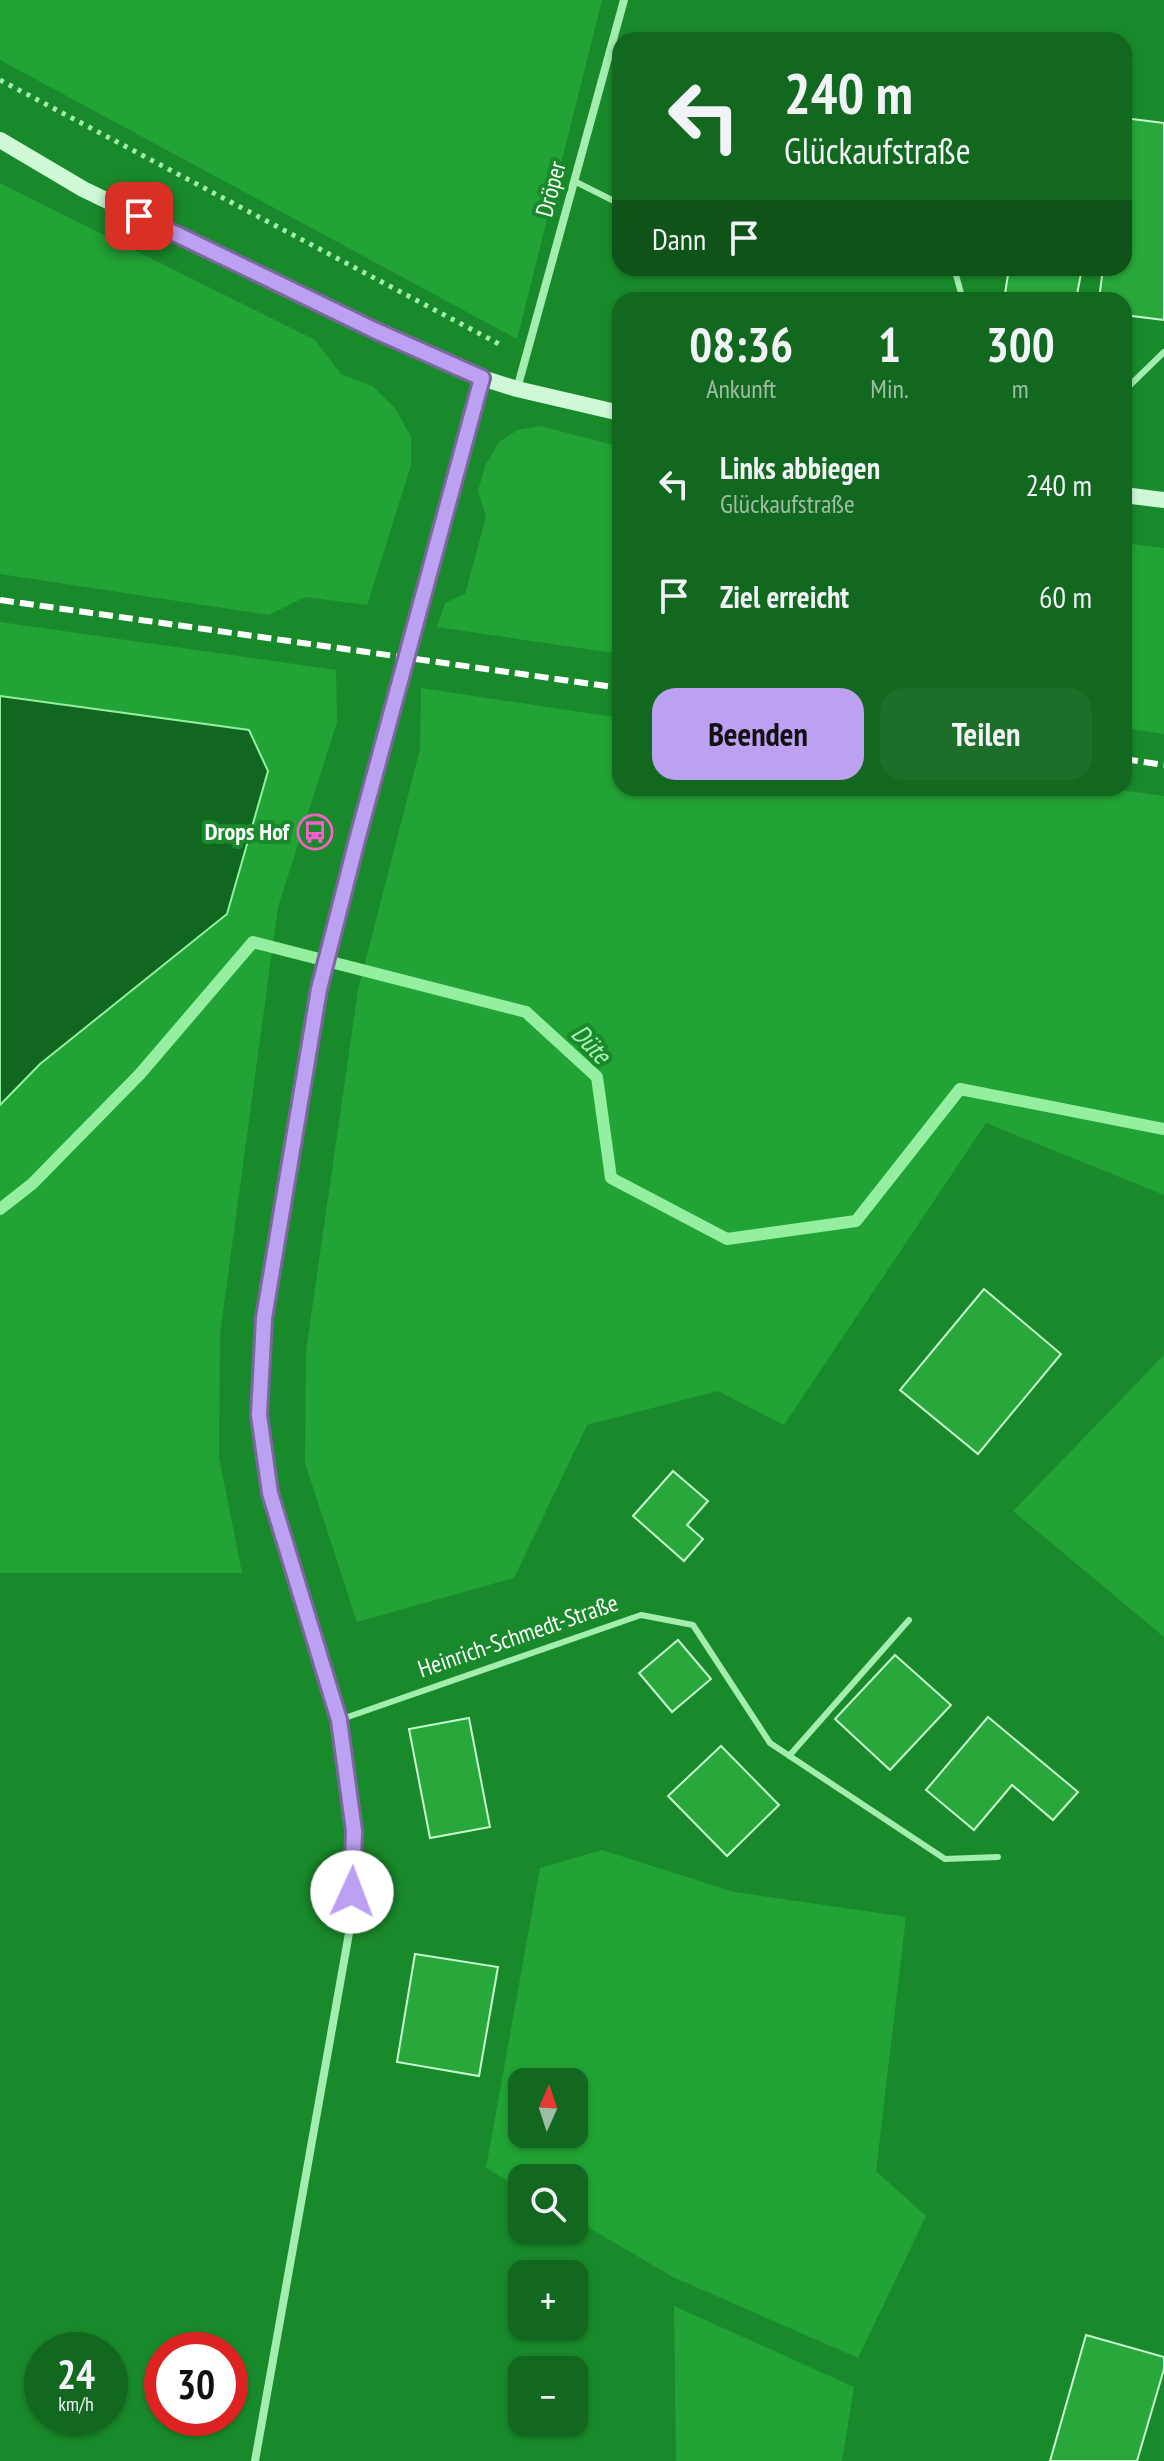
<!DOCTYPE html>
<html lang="de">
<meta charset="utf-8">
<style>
:root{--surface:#136820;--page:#1c6e29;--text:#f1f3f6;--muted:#9dbea5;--accent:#bca0f2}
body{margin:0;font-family:"PT Sans Narrow",sans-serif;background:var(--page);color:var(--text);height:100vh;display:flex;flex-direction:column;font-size:30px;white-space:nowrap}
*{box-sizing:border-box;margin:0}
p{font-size:26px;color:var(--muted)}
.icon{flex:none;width:44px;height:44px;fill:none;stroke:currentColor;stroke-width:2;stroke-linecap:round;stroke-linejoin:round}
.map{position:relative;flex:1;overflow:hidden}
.sheet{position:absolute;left:612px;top:292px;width:520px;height:504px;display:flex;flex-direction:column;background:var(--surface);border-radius:24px;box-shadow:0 2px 6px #0004}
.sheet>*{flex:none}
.banner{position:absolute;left:612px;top:32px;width:520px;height:244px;border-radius:24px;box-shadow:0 2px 6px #0004;background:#136820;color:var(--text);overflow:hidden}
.needle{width:52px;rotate:3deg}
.tools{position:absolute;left:508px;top:2068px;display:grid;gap:16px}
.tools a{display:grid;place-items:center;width:80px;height:80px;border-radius:16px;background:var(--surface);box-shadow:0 2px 6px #0004;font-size:40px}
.speed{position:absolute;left:24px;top:2332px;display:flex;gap:16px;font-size:40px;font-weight:700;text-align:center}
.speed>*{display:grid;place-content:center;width:104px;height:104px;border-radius:50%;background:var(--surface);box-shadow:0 2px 6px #0004;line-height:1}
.speed small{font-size:20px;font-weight:400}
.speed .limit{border:12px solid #d22;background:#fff;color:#111}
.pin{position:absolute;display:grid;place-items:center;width:68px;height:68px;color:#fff;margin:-34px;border-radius:16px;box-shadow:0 4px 12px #0006}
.me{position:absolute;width:88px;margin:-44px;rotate:2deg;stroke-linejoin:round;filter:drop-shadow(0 0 6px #0008)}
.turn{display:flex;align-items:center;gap:28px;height:168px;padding:0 40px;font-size:36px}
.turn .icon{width:104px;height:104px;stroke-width:2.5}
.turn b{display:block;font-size:56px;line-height:68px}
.then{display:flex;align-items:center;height:76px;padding:0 40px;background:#0003;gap:16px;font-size:30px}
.eta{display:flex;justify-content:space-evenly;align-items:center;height:136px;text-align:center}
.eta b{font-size:48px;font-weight:600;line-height:56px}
.primary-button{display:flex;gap:16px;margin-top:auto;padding:16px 40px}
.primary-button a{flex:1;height:92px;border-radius:24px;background:var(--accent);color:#111;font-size:32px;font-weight:600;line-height:92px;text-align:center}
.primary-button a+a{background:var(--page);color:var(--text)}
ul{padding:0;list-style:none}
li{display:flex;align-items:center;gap:24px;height:112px;padding:0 40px}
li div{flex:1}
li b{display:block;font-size:30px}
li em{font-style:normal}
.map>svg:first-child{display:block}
.green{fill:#22a335;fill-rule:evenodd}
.water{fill:#11671f;stroke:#95efa1;stroke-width:2}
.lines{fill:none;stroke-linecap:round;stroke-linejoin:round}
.stream{stroke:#95efa1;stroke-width:12}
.building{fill:#28a83b;stroke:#c8facf;stroke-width:2}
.path{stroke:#a3edae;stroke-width:5;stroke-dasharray:4 6;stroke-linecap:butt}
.lane{stroke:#a3edae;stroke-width:6}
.street{stroke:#a3edae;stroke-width:8}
.secondary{stroke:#cff9d6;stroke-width:16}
.rail{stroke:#fff;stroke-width:6;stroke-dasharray:14 6;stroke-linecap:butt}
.route-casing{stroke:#7a689d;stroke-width:20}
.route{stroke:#bca0f2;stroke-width:14}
.labels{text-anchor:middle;stroke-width:8;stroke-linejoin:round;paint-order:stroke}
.street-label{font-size:24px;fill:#fff;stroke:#198a2b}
.poi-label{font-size:24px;font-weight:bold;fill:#fff;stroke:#198a2b;text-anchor:end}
.water-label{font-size:26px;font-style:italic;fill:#aef4b8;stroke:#198a2b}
</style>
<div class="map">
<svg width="1164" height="2461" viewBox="0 0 1164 2461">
<rect width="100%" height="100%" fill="#198a2b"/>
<path class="green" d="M0,0H602L517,339L0,60Z
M0,183L315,340L341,374L372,386L395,408L411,437V465L367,605L305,597L269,615L0,574Z
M541,426L620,447V654L437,627L445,603L465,594L486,517L478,491L485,466L499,442L518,430Z
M1124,543L1164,548V734L1124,728Z
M0,622L336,670L337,722L278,907L220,1334L219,1458L242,1573H0Z
M421,688L620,718V788H1106L1164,796V1195L986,1123L784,1425L718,1391L587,1425L514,1578L357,1622L305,1463L306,1351L358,990L420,749Z
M1164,1355V1637L1013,1511Z
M602,1850L734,1892L906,1917L876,2171L926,2216L858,2358L673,2277L574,2219V2178H522V2189L486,2168L540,1868ZM522,2082H574V2134H522Z
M674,2306L854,2387L842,2461H676Z"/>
<path class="water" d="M0,696L249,730L268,771L227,914L40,1064L0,1105Z"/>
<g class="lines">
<path class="stream" d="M0,1209L32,1184L140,1074L253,942L526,1012L597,1077L611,1178L727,1239L856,1221L960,1089L1164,1129"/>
</g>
<path class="building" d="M710,33L757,40H709Z
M1124,118L1164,123V320L1124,315V300H1099L1103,268H1124Z
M1009,268H1082L1076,300H1004Z
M984,1289L1061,1354L978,1454L900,1390Z
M673,1471L708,1501L687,1525L703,1539L684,1561L633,1516Z
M678,1640L711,1679L672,1712L639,1673Z
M895,1655L951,1705L890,1770L835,1719Z
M988,1717L1078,1792L1053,1820L1012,1785L974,1830L926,1790Z
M469,1718L490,1827L430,1838L409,1729Z
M721,1746L779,1805L727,1856L668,1796Z
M415,1954L498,1967L479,2076L397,2062Z
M1086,2335L1164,2357V2369L1137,2461H1050Z"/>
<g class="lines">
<path class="path" d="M0,80L501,345"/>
<path class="lane" d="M574,181L620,204
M954,268L963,300
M1124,391L1164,352
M339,1720L641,1615L693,1625L770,1743L945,1859L998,1857
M789,1756L909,1620"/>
<path class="street" d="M517,389L624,0
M255,2461L351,1922L354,1831L339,1720L270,1493L259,1415L264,1318L319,989L482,378"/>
<path class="secondary" d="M0,140L83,189L374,330L482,378L517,389L620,413
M1124,495L1164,500"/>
<path class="rail" d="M0,600L620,688
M1124,759L1164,765"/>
</g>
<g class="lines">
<g class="route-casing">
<path id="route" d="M139,216L374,330L482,378L357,840L319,989L264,1318L259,1415L270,1493L339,1720L354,1831L352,1892"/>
</g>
<use href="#route" class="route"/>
</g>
<defs>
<g id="bus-ring" transform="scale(1.8)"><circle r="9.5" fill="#198a2b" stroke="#ff5fce" stroke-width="1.5"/><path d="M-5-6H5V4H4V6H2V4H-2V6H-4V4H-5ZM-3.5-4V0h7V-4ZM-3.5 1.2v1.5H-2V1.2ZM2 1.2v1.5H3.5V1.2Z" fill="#ff5fce"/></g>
</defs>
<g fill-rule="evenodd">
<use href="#bus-ring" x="315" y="832"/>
</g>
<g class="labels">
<g class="street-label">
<text transform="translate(551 189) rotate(-75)" y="8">Dröper</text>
<text transform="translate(518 1636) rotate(-19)" y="8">Heinrich-Schmedt-Straße</text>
</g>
<g class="poi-label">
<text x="289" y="840">Drops Hof</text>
</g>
<g class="water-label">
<text transform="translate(591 1044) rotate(46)" y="9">Düte</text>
</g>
</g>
</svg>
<div class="tools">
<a><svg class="needle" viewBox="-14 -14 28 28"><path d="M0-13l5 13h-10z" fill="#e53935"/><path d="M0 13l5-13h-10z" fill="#9dbea5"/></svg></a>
<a><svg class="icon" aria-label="search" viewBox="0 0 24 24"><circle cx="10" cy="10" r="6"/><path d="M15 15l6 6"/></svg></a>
<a>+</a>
<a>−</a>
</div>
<div class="speed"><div>24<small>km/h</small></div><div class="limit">30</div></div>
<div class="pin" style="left:139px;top:216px;background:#d93025"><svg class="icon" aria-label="arrive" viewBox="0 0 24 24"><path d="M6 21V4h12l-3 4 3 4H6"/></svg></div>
<svg class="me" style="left:352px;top:1892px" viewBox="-20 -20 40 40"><circle r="19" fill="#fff"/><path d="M0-13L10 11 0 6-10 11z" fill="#bca0f2"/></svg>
<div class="banner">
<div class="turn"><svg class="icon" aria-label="left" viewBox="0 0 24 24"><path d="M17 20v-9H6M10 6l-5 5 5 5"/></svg><div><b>240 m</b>Glückaufstraße</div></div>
<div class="then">Dann<svg class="icon" aria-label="arrive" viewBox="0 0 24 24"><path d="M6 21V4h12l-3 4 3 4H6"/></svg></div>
</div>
<section class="sheet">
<div class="eta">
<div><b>08:36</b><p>Ankunft</p></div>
<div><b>1</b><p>Min.</p></div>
<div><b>300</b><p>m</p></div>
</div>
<ul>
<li><svg class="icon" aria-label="left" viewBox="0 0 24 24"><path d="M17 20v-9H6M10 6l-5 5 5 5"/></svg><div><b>Links abbiegen</b><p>Glückaufstraße</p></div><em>240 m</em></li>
<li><svg class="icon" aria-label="arrive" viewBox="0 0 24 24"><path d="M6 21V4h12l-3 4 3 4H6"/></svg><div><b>Ziel erreicht</b></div><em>60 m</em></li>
</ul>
<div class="primary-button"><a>Beenden</a><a>Teilen</a></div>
</section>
</div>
